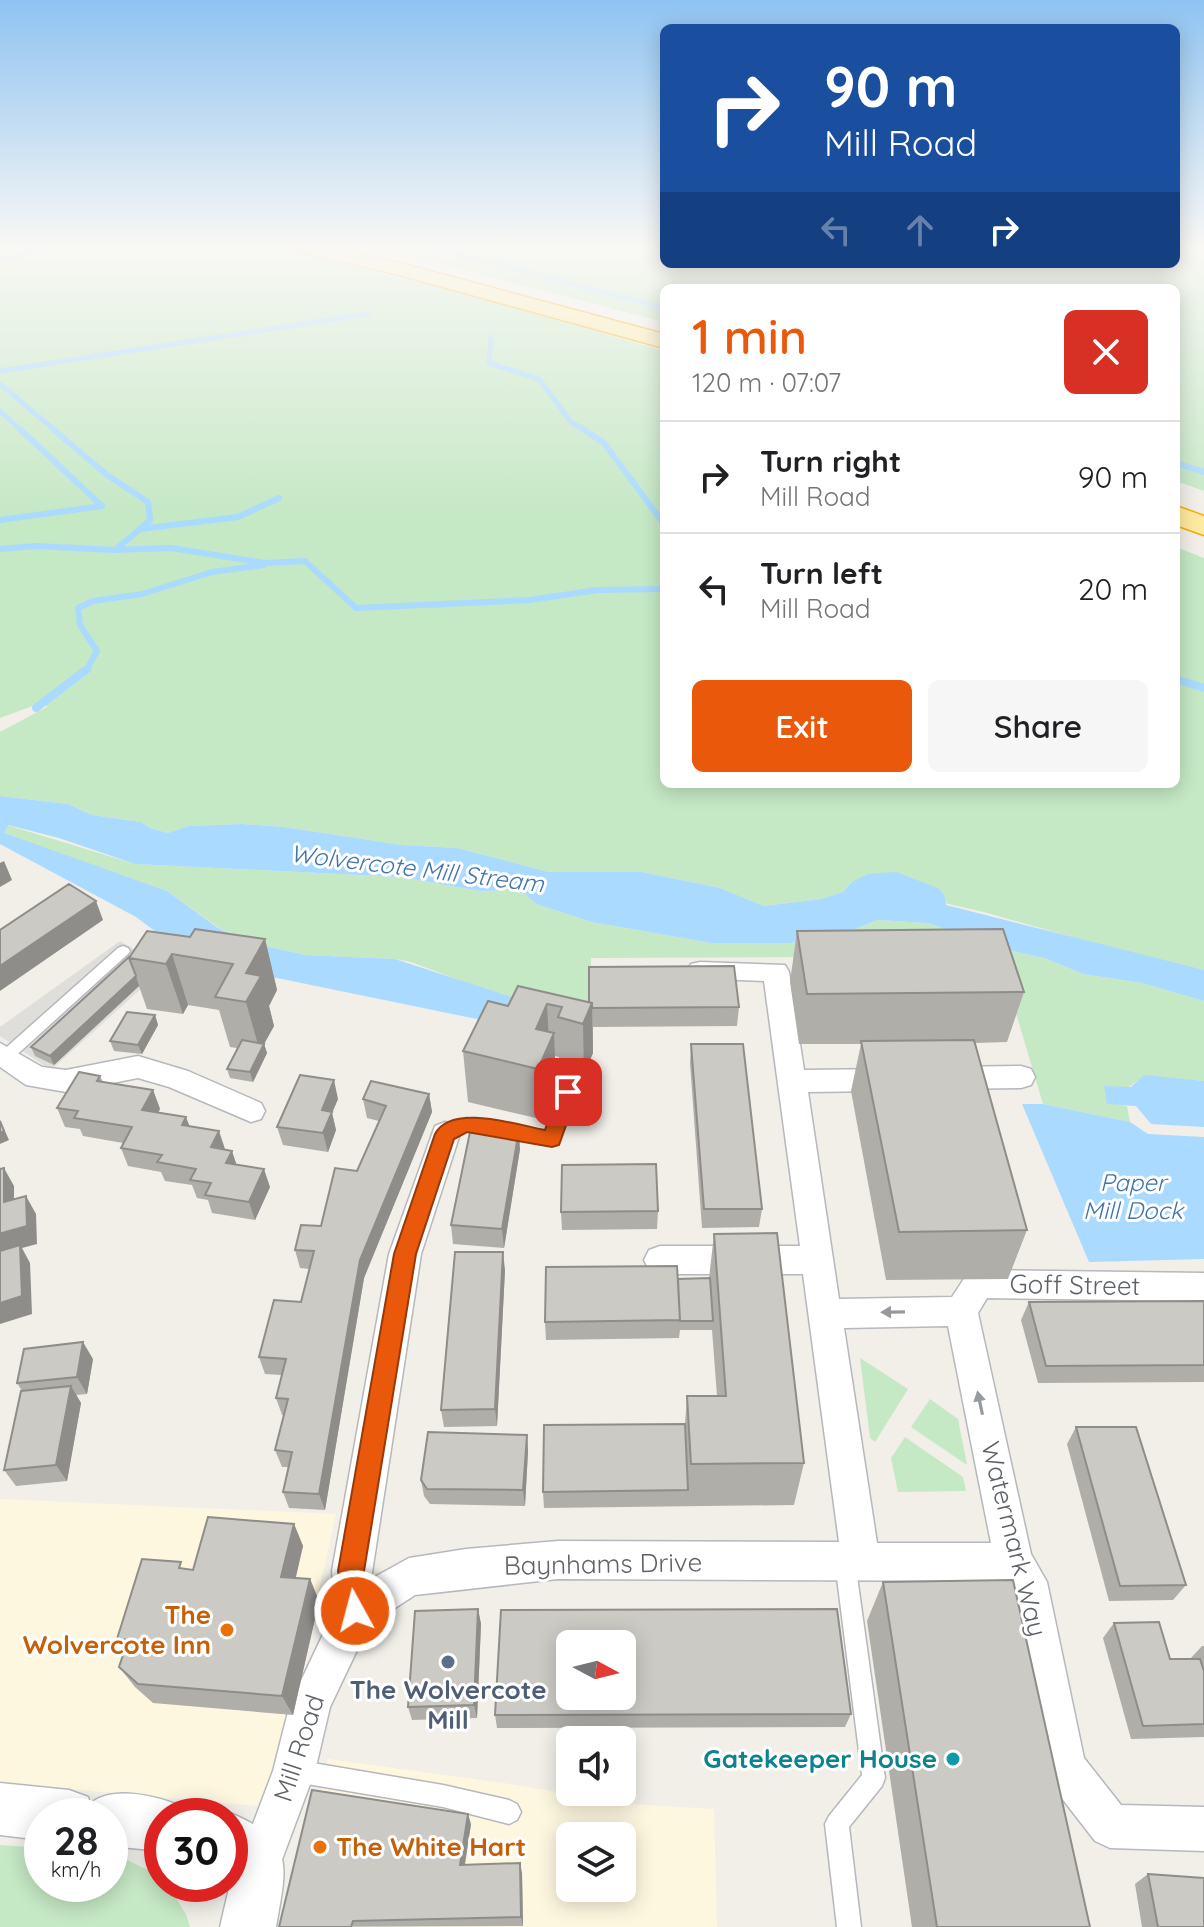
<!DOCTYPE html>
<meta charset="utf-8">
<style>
:root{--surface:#fff;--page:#f6f6f6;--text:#202124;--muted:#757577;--line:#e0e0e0;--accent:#ea580c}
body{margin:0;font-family:Quicksand,sans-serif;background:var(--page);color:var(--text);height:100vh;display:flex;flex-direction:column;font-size:30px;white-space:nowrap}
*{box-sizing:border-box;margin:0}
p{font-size:26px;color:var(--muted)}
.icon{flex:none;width:44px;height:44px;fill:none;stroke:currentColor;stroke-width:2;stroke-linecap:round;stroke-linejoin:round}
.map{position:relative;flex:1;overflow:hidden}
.details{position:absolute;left:660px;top:284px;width:520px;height:504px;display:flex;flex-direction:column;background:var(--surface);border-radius:12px;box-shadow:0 4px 20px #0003}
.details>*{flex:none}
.banner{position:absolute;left:660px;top:24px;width:520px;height:244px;border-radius:12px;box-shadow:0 4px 20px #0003;background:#1a4fa0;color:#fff;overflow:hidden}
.needle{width:52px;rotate:97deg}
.controls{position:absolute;left:556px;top:1630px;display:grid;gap:16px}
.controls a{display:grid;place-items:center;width:80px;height:80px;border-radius:12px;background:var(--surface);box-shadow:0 4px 20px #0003;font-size:40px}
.speed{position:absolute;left:24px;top:1798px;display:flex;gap:16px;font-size:40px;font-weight:700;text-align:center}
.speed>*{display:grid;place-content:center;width:104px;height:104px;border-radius:50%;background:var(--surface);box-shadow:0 4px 20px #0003;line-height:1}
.speed small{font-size:20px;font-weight:400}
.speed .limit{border:12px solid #d22;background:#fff;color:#111}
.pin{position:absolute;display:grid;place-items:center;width:68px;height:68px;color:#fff;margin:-34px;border-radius:16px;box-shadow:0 4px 12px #0006}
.me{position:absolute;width:88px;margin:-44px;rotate:353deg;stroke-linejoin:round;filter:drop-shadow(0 0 6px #0008)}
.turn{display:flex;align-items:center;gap:28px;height:168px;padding:0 32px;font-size:36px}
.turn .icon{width:104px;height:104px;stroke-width:2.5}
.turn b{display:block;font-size:56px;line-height:68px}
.lanes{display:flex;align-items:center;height:76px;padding:0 32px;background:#0003;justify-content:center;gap:40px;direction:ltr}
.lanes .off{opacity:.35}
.round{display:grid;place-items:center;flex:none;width:84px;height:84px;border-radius:12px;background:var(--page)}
.overview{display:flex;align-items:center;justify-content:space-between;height:136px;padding:0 32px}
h1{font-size:48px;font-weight:600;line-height:60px;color:var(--accent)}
.cta{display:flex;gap:16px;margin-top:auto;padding:16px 32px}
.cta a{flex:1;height:92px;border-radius:12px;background:var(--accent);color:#fff;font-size:32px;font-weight:600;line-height:92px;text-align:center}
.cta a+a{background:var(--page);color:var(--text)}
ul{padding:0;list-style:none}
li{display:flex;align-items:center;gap:24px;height:112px;padding:0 32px;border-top:2px solid var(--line)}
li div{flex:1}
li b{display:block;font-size:30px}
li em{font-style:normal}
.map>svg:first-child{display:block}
.commercial{fill:#fef7e0;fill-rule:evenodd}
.industrial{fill:#e0deda}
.green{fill:#c5e8c5}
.water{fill:#aadaff}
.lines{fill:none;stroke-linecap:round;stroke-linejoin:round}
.stream-far2{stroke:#aadaff;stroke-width:5}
.stream-far1{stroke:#aadaff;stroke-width:6}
.stream{stroke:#aadaff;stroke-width:8}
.service-casing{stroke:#b5b8bc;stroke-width:3}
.minor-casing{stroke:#b5b8bc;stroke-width:3}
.tertiary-casing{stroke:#b5b8bc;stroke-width:3}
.trunk-casing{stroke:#f9ab00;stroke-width:3}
.service{fill:#fff;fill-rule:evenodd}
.minor{fill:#fff;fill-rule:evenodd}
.tertiary{fill:#fff;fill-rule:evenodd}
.trunk{fill:#feeaa1;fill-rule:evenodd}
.wall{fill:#afaea9}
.shaded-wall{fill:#8f8d8a}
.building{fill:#cccac5;stroke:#8f8d8a;stroke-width:2;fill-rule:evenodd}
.oneway{fill:#979a9d}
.route{fill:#ea580c;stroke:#983908;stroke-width:2}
.food-dot{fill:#e8710a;stroke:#fff;stroke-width:3}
.service-dot{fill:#5c6f8a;stroke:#fff;stroke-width:3}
.culture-dot{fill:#0f9aa8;stroke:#fff;stroke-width:3}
.labels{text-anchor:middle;stroke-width:6;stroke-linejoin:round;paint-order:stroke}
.water-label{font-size:24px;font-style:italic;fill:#4174aa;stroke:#fff}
.near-street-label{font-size:26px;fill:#5f6368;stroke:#fff}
.near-food-label{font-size:26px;font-weight:bold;fill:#c56008;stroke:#fff;text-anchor:end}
.near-service-label{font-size:26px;font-weight:bold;fill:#4e5e75;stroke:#fff}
.near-culture-label{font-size:26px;font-weight:bold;fill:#0d838f;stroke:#fff;text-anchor:end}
</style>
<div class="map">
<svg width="1204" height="1927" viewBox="0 0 1204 1927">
<rect width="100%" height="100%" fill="#f1efe8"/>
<path class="commercial" d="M0,1499L336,1514L271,1807L0,1783Z
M328,1759L510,1784L629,1804L714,1809L717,1927H335L319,1801ZM570,1836H622V1888H570Z"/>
<path class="industrial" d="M120,941L165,967L51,1070L0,1036V1027Z"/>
<path class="green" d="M0,247H275L492,301L664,351V784H1176V547L1204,558V970L1128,953L984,912L852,882L843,892L821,899L762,906L720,888L642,872H549L457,848L402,845L284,827L242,824L188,826L168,833L150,828L141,822L92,815L68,804L0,796V732L47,707L43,702L0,718Z
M374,247H664V264H1176V247H1204V491L1176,481V288H664V322Z
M7,825L135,864L401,877L480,891L508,890L525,894L536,904L592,922L711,943H792L804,934L855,929L878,920L927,923L1013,951L1044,958L1083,974L1142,983L1204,1001V1081L1144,1076L1107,1103L1127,1106L1130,1122L1043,1104L999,956L591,958L589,1044L483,989L411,962L395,959L306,955L252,943L219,928L167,891L3,834Z
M860,1358L908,1389L875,1442L870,1438Z
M930,1399L958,1419L967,1465L911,1427Z
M905,1437L963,1477L966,1491L898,1492L891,1458Z
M0,1845L42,1848V1884H110V1854H115L162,1877V1884H167L186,1914L190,1927H0Z"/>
<path class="water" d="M0,796L68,804L92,815L141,822L150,828L168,833L188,826L242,824L284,827L402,845L457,848L549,872H642L720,888L763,906L821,899L843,892L852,882L868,874L896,872L938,888L944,894L946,905L1204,970V1001L1142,983L1083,974L1044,958L1013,951L927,923L878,920L855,929L804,934L792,943H711L592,922L536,904L525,894L508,890L480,891L401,877L135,864L59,838L8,825L4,833L167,891L218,928L252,943L306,955L395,959L545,1008L535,1031L195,961L136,917L0,844Z
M1144,1075L1204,1081V1127L1151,1124L1136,1106L1107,1104L1104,1086L1131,1087Z
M1022,1104H1043L1130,1122L1148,1134L1204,1137V1259L1089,1262Z"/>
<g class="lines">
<path class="stream-far2" d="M431,247L664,308
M0,260L51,247
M491,336L489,363L539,379L571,422L586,431
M0,371L368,314
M0,384L56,431
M0,411L22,431"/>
<path class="stream-far1" d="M20,429L102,506
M53,429L107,475L148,502L150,520L140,529
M583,429L604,443L664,524
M1176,463L1204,472
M0,520L102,506
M0,549L36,546L114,550L171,548L265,563L305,561L356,608L530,600L597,590L664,589
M115,550L140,529L238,517L279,498
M86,671L97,651L80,625L78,608L93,601L142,594L212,572L264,565"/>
<path class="stream" d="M1176,679L1204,688
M36,708L87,669"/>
<g class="service-casing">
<path id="service" d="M123,946L128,948L130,951L128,954L10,1061H0V1053L118,948Z
M568,1086L573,1088L576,1092L558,1143L552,1145L467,1130L445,1140L439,1138L437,1134L439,1130L466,1118L547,1132L560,1092L563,1088Z
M845,1552L852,1555L855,1562L885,1778L882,1786L849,1827L861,1927H837L825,1824L829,1816L862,1775L835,1562L838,1555Z
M295,1760L443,1785L509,1800L517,1804L521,1812L517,1820L509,1824L443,1807L295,1782L287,1779L284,1771L287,1763Z"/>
</g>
<g class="minor-casing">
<path id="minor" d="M700,962L785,965L789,972L804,1070L886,1069L896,1072L900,1080L896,1088L886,1091L808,1092L839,1299L952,1297L967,1274L978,1270L1204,1273V1301L987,1298L978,1313L1031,1554L1047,1582L1084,1758L1121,1805L1204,1807V1851L1110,1848L1095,1841L1050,1783L1044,1768L1010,1589L1004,1581L558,1579L415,1595L369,1625L330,1707L315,1771L274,1881L259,1888L244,1881L237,1866L273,1771L290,1704L335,1609L332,1571L389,1254L435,1126L445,1122L455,1126L460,1134L421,1254L371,1579L409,1558L466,1549L558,1541L839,1542L803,1274H660L649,1270L644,1260L649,1250L660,1246H800L764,981L691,978L687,971L691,964ZM948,1326L991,1543H877L844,1328Z
M0,1043L42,1067L66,1070L138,1056L188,1071L261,1103L265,1111L261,1119L251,1122L169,1087L138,1078L66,1092L26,1085L0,1067Z
M1021,1066L1031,1069L1035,1077L1031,1085L1021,1088L949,1089L939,1086L935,1078L939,1070L949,1067Z"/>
</g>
<g class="tertiary-casing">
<path id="tertiary" d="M0,1783L69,1790L88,1797L90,1804C112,1785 156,1796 181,1806L185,1816H162V1851L110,1846V1816H42V1840L0,1835Z
M230,1813C297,1841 286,1867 276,1927H220L230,1884V1816H224Z"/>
</g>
<g class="trunk-casing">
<path id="trunk" d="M294,247H329L404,264L664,334V348L399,275L297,251Z
M1176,506L1204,516V535L1176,525Z"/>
</g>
<use href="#service" class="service"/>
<use href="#minor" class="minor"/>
<use href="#tertiary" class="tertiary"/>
<use href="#trunk" class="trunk"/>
</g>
<path class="wall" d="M797,931L1024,992L1007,1042L975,1043L1027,1230L1008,1279L886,1280L851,1091L861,1044H799L790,982Z
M190,937L265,939L277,990L269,1006L274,1026L264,1044L267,1053L253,1082L230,1078L227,1069L237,1048L230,1047L219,1010L188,1005L183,1014L147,1009L139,986L54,1065L35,1056L31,1047L130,956Z
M589,1002L739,1007L737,1026L593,1027V1053L584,1074L559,1068V1057L555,1056L556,1083L540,1119L468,1102L463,1051L508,1006Z
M155,1015L158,1025L142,1054L114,1051L110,1041Z
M691,1044L762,1209L759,1227L702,1228L690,1063Z
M100,1076L103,1082L153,1090L160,1109L158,1112L190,1126L225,1150L236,1164L270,1187L255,1220L212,1213L208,1200L197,1198L192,1185L165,1181L161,1172L128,1166L121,1148L123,1143L83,1136L80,1129L65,1127L57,1108Z
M429,1094L432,1112L364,1278L325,1510L289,1508L283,1492L288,1467H282L275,1450L284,1415H282L276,1398L282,1375L265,1374L259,1357L301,1302L309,1269L300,1268L295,1250L321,1226L357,1171L379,1121L367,1118L363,1099Z
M338,1099L332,1113L336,1130L328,1152L283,1145L277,1127Z
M520,1149L504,1248L453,1244L451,1225Z
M658,1211L657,1229L562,1230L561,1212Z
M714,1234L804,1463L794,1505L544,1508L543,1492L685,1424L687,1396H717L712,1330H680L679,1338L546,1340L545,1322L678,1279L709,1278Z
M505,1270L497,1426L444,1427L441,1410Z
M1204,1301V1382L1038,1383L1021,1320L1029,1302Z
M93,1359L87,1394L76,1395L81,1403L67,1481L16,1486L4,1470L22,1391L17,1383Z
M1076,1427L1186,1585L1173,1600L1109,1601L1067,1444Z
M527,1435L528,1451L525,1506L430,1504L424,1496L421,1480Z
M294,1524L303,1546L295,1578L310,1579L319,1601L293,1715L153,1703L135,1687L119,1667L125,1649L117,1639L184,1569L193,1570Z
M883,1582L1090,1927H912L867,1621Z
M478,1609L481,1624L477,1718L412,1720L408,1707Z
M1114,1623L1170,1659H1190L1202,1646H1204V1737L1131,1739L1103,1638Z
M851,1714L845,1727L497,1728L495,1715Z
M471,1824L465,1865L522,1873L523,1926L279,1927Z
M1148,1874L1204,1927H1142L1135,1884Z"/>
<path class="shaded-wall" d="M4,861L12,880L0,887V863Z
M96,901L103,920L0,991V966Z
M265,939L277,990L269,1006L274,1026L264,1044L267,1053L253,1082L250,1072L260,1052L246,1002V973Z
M172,954L188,1005L183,1014L166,964Z
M136,976L139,986L54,1065L50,1056Z
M592,1003L593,1053L584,1074L583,1024Z
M547,1004L549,1043L554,1033L556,1083L540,1119L536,1029Z
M155,1015L158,1025L142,1054L138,1045Z
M334,1080L338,1099L332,1113L336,1130L328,1152L323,1133L322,1110Z
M153,1090L160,1109L150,1128L142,1110Z
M429,1094L432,1112L364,1278L325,1510L319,1494L360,1260Z
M186,1117L193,1135L182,1125Z
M0,1120L9,1140L0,1144Z
M519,1130L520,1149L504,1248L502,1229Z
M219,1131L225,1149L211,1147Z
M232,1151L238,1169L226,1163Z
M4,1168L14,1186V1220L4,1202Z
M264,1169L270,1187L255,1220L249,1202Z
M26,1196L36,1214L37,1244L22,1248L30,1263L32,1314L0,1324V1243L2,1233Z
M503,1252L505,1270L497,1426L495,1409Z
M83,1342L93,1359L87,1394L77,1377Z
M71,1386L81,1403L67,1481L56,1465Z
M527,1435L528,1451L525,1506L523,1490Z
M294,1524L303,1546L291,1599L281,1577Z
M310,1579L319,1601L293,1715L282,1696Z
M478,1609L481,1624L477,1718L474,1705Z
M468,1814L471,1824L463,1875L460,1865Z
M520,1863L522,1873L523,1926L521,1917Z"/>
<path class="building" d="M69,884L96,901L0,966V930Z
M195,929L265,939L246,973L261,976L246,1002L215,997L233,964L172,954L166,964L129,958L147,931L190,937Z
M1003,929L1024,992L807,994L797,931Z
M130,956L129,958L136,976L50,1056L31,1047Z
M734,966L739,1007L592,1008V1003L589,1002V967Z
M518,986L592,1003L583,1024L558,1017L562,1007L547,1004L536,1029L554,1033L538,1069L463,1051L488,1001L508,1006Z
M127,1012L155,1015L138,1045L110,1041Z
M242,1040L264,1044L250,1072L227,1069Z
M974,1040L1027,1230L899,1232L861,1041Z
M691,1044H743L762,1209H704Z
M79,1072L100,1076L97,1081L153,1090L142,1110L186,1117L182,1125L219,1131L211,1147L232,1151L226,1163L264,1169L249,1202L205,1195L211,1183L190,1180L196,1169L157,1162L162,1155L121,1148L132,1127L74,1118L78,1111L57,1108Z
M300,1075L334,1080L322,1110L332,1112L323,1133L277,1127Z
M371,1081L429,1094L360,1260L319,1494L283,1492L292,1452L275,1450L288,1399L276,1398L286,1359L259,1357L274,1300L301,1302L314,1251L295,1250L301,1225L321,1226L335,1168L357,1171L386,1106L363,1099Z
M0,1121L4,1131L0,1133Z
M471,1127L519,1130L502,1229L451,1225Z
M656,1164L658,1211L561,1212L562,1165Z
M4,1168V1202L26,1196L27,1226L2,1233V1243H0V1169Z
M777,1233L804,1463L691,1464L687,1396H726L714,1234Z
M20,1245L22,1296L0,1303V1251Z
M455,1252H503L495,1409L441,1410Z
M677,1266L680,1320L545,1322L546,1267Z
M710,1278L713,1321H680L678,1279Z
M1204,1301V1365L1046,1366L1029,1302Z
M83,1342L77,1377L17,1383L24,1349Z
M71,1386L56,1465L4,1470L21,1391Z
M685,1424L688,1490L543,1492L544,1425Z
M1076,1427H1136L1186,1585L1120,1586Z
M428,1432L527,1435L523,1490L427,1489L421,1480Z
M208,1517L294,1524L281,1577L310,1579L282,1696L138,1684L119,1667L128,1640L117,1639L142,1559L181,1562L179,1568L193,1570Z
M1013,1580L1090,1927H937L883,1582Z
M478,1609L474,1705L408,1707L415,1611Z
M837,1609L851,1714L495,1715L501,1610ZM570,1644H622V1696H570Z
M1159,1622L1170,1659H1200L1204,1671V1724L1143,1726L1114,1623Z
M312,1790L468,1814L460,1865L520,1863L521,1917L353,1921L351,1927H279Z
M1148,1874L1204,1878V1927H1158Z"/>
<defs><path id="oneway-solid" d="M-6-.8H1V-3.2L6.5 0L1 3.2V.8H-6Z" transform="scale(2)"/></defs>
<g class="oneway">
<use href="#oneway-solid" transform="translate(893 1312) rotate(179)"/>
<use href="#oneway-solid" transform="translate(980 1403) rotate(-102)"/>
</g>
<linearGradient id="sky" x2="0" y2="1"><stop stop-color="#8fc3f1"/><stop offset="0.48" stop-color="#f9f8f5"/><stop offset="1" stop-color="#f9f8f5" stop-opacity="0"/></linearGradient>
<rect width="1204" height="516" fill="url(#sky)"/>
<path class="route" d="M568,1084L575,1087L578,1092L559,1145L552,1147L467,1132L454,1139L416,1254L364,1571L369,1611L365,1621L355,1625L346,1621L338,1571L394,1254L435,1134C451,1103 518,1125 545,1130L558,1092L561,1087Z"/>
<g class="food-dot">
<circle cx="227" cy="1630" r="8"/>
<circle cx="320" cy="1847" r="8"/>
</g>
<circle class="service-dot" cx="448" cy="1662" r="8"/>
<circle class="culture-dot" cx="953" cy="1759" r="8"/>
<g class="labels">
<g class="water-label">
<text transform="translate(417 869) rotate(7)" y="8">Wolvercote Mill Stream</text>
<text x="1133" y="1191">Paper<tspan x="1133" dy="28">Mill Dock</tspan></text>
</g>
<g class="near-street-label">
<text transform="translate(1075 1285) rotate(1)" y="9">Goff Street</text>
<text transform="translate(1014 1539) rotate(76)" y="9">Watermark Way</text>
<text transform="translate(603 1564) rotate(-1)" y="9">Baynhams Drive</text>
<text transform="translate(299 1748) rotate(-72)" y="9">Mill Road</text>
</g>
<g class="near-food-label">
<text x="211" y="1624">The<tspan x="211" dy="30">Wolvercote Inn</tspan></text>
<text x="336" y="1856" text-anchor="start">The White Hart</text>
</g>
<g class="near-service-label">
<text x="448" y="1699">The Wolvercote<tspan x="448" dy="30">Mill</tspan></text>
</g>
<g class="near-culture-label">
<text x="937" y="1768">Gatekeeper House</text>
</g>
</g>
</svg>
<div class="controls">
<a><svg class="needle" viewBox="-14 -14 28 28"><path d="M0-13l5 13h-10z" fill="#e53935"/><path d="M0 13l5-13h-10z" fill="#757577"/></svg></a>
<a><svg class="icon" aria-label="sound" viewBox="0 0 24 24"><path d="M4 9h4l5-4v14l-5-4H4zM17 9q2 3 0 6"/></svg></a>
<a><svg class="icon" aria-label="layers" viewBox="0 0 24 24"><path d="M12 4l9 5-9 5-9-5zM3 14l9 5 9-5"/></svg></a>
</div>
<div class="speed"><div>28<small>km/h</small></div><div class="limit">30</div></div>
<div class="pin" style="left:568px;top:1092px;background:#d93025"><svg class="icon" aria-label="arrive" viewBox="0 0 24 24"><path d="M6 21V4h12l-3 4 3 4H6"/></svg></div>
<svg class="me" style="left:355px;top:1611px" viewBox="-20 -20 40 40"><circle r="17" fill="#ea580c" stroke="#fff" stroke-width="3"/><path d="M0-11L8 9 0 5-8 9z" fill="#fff"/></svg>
<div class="banner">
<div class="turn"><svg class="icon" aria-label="right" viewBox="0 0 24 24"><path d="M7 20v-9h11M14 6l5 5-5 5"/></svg><div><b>90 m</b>Mill Road</div></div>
<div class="lanes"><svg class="icon off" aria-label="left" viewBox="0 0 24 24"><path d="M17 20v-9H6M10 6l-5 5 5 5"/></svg><svg class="icon off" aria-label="ahead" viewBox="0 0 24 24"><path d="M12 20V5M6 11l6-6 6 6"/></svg><svg class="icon" aria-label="right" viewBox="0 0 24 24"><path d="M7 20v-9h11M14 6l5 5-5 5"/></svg></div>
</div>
<section class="details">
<div class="overview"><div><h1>1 min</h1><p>120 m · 07:07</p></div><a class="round" style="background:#d93025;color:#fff"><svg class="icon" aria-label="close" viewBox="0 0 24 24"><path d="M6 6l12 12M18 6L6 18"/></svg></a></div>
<ul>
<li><svg class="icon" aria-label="right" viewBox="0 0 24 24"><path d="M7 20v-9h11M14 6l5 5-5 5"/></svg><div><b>Turn right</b><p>Mill Road</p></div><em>90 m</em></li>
<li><svg class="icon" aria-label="left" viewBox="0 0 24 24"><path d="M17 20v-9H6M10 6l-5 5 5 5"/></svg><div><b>Turn left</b><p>Mill Road</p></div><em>20 m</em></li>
</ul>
<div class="cta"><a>Exit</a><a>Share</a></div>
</section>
</div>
